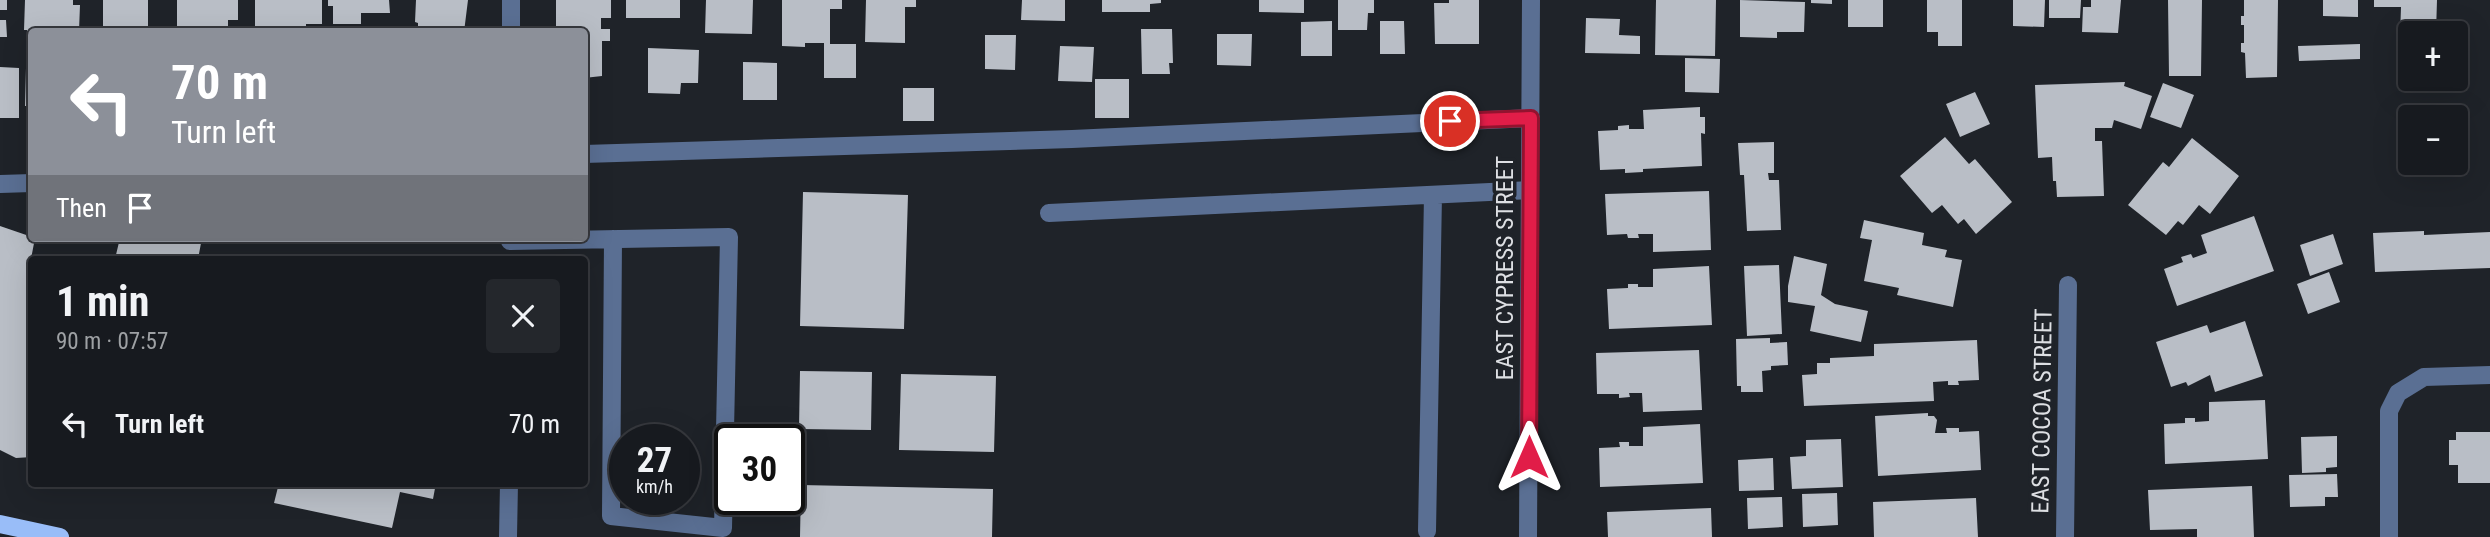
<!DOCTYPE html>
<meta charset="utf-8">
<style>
:root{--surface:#171a1f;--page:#24272c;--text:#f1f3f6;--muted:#9ea1a4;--line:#36383d}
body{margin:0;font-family:"Roboto Condensed",sans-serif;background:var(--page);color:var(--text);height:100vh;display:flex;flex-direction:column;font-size:26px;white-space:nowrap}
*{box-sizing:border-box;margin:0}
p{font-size:23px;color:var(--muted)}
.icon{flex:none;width:38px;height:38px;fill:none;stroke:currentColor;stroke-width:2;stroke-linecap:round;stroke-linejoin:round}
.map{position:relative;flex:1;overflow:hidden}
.panel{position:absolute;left:28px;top:256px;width:560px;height:231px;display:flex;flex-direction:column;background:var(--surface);border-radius:7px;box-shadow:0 7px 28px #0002,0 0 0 2px var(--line)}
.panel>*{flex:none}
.banner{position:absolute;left:28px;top:28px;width:560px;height:214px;border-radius:7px;box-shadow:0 7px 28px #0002,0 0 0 2px var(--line);background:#8c9099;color:#fff;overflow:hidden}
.controls{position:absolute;left:2398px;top:21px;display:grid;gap:14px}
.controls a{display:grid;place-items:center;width:70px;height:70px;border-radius:7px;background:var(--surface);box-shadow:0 7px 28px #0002,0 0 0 2px var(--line);font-size:35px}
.speed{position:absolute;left:609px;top:424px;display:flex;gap:14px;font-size:35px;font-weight:700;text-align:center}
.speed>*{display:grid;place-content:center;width:91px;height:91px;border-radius:50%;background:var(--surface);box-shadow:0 7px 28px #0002,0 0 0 2px var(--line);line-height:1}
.speed small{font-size:18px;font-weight:400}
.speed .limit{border:4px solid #111;border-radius:10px;background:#fff;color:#111}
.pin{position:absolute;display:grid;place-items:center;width:60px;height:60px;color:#fff;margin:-30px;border:4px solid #fff;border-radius:50%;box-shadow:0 2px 7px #0007}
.me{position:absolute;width:77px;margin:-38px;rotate:0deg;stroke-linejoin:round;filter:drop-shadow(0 0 5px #0008)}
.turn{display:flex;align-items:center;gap:24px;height:147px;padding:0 28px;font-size:32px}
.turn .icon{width:91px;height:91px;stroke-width:2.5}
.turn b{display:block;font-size:49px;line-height:60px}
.then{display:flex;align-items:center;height:66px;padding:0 28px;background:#0003;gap:14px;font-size:26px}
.round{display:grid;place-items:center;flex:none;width:74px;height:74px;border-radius:7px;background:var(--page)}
.head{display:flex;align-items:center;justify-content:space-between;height:119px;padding:0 28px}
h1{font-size:42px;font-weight:700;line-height:52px}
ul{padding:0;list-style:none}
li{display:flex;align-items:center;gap:21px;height:98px;padding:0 28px}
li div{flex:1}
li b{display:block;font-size:26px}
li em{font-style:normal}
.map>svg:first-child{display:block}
.building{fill:#b9bec6}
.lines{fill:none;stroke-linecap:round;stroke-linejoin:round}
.minor{stroke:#5a6f93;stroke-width:18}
.major{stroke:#99bdf8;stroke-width:18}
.route-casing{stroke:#92132f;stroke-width:18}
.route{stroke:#e11d48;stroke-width:12}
.labels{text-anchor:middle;stroke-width:7;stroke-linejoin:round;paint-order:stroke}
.street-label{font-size:24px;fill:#dddfe3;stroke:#1f2329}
</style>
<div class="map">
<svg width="2490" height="537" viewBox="0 0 2490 537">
<rect width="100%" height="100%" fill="#1f2329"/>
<path class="building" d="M0,0H7V10H0Z
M25,0H73V5H80L79,31L32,32V106H25L27,30H24Z
M103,0H148V32H103Z
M177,0H238V20H228V32H177Z
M255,0H322V24H306V32H255Z
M328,0H389L390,13H361V24H333V6H328Z
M416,0H468L464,32H418V23L415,22Z
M556,0H611V18H601V29H610V41H602V76L584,78V32H556Z
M626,0H680V18H626Z
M706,0H753L752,34L705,33Z
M782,0H842V9H830V44H856V78H824V43H805V47L782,46Z
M866,0H916V7H905V43L865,42Z
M1022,0H1065V21L1021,20Z
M1102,0H1161V3L1150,4V12H1102Z
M1259,0H1304V13L1259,12Z
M1338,0H1374V13H1368L1367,30H1338Z
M1449,0H1479V44H1435L1434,3H1449Z
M1656,0H1716L1715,56L1655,55Z
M1740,0L1805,2L1804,32H1777V38L1740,37Z
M1811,0H1832V4L1811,3Z
M1848,0H1883V27H1848Z
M1927,0H1962V46H1938V32H1927Z
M2013,0H2045L2044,27L2013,26Z
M2049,0H2081L2080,18H2049Z
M2091,0H2121L2118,33L2082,32L2083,7H2091Z
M2168,0H2202L2201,76H2169Z
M2244,0H2278L2277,77L2246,78L2245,53L2241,52V43H2244V25H2241V16H2244Z
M2323,0H2358V17L2323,16Z
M2374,0H2437L2436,33H2410V37H2400L2401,7H2374Z
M1586,18L1620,19L1619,35L1640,36V54L1585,53Z
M0,20H6L7,37H0Z
M1332,21V56H1301V22Z
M1380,21H1404L1405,54H1380Z
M1141,29H1172L1173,63H1169L1170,74H1142Z
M1217,34H1252L1251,66L1217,65Z
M985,35H1016L1015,70L985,69Z
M2360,44V59L2299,61L2298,46Z
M1060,46L1094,47L1092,82L1058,81Z
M648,48L699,50L698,83H681L680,94L648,93Z
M1685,58L1720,59L1719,93L1685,92Z
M743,62L777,63V100H743Z
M0,67L19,68V118H0Z
M1095,79H1129V118H1095Z
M2125,82L2124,86L2152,96L2141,129L2114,120L2112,128H2095V141H2102L2104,196L2057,197L2056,181H2053L2052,157L2038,158L2035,85Z
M2163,83L2194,95L2181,128L2150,117Z
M903,88H934V121H903Z
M1975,92L1990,124L1960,137L1946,104Z
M1700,107V117H1705V134L1701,133L1702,166L1643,169V172L1625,173V169L1600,170L1598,131L1618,130V126L1629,125V129H1644L1643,110Z
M1945,137L1969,164L1975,159L2012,202L1976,234L1964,219L1958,224L1942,205L1932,213L1900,176Z
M2192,138L2239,176L2210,214L2199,205L2183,225L2178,221L2166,235L2128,205L2163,162L2169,167Z
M1774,142V173H1768L1769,180H1779L1781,230L1747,231L1744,175H1740L1738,143Z
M1709,191L1711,250L1653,252V234H1638L1639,238H1628L1627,234L1607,235L1605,194Z
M803,192L908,195L904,329L800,326Z
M2254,216L2274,271L2177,306L2164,269L2183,262L2181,257L2191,254L2193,258L2207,253L2201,235Z
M1864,220L1924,233L1922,245L1947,250L1945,257L1962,260L1953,307L1897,295L1899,288L1864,281L1872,240L1860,238Z
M0,226L35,238L31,259L32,457L16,458L0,450Z
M2424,231V235L2490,232V268L2375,272L2373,233Z
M2333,234L2343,264L2310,276L2300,245Z
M120,238H202L198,259H115Z
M1794,256L1827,264L1821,295L1835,304L1868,311L1861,342L1810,331L1815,306L1788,302V286Z
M1779,265L1782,334L1747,336L1744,266Z
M1709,266L1712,325L1609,329L1607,289L1628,288V284H1638V287H1653V269Z
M2329,272L2340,302L2308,314L2297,284Z
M2245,321L2263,376L2215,392L2210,375L2188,386L2186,382L2171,387L2156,342L2207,325L2210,333Z
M1770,338V343L1787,342L1788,365L1771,366V370L1762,371L1763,392H1741V386H1737L1736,339Z
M1977,340L1979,380L1958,381L1959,385H1948V381L1933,382L1934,401L1804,406L1802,375L1817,374V363H1830V358L1874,356V344Z
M1699,350L1702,410L1643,412L1642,393H1629L1630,397L1619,398V394H1597L1596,353Z
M800,371L872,372L871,430L799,429Z
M901,374L996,376L994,452L899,450Z
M2265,400L2268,459L2165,464L2164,424L2185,423V418H2195V422L2209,421V402Z
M1928,413V416H1934L1937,420L1935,433H1947L1946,428H1959V432L1979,431L1981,470L1878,476L1875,416Z
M1700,424L1703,483L1600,487L1599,448L1620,447L1619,442H1629V446H1643V427Z
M2456,432H2490V483H2458V465H2449V440H2456Z
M2337,436V467L2326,468V472L2302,473L2301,437Z
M1841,439L1843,487L1792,489L1790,457L1806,456V440Z
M1773,458L1774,490L1739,491L1738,460Z
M2337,474L2338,497H2325V506L2290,507L2289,475Z
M279,483H436L433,499L400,492L392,528L274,503Z
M801,485L993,489L992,537H800Z
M2252,486L2254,537H2197V529L2150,530L2148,490Z
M1837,493L1838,525L1803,527L1802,494Z
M1782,497L1783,527L1748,529L1747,498Z
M1976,498L1978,537H1874L1873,502Z
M1711,508L1712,537H1608L1607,512Z"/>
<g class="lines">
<path class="minor" d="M511,32V0
M584,154L1072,139L1531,118
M0,184L32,183
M1049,213L1530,190
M510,241L729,237L723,528L611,516L613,239
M1427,531L1433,195
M508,537L509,483
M1528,537L1531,0
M2065,537L2068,285
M2389,537V411L2398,393L2424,377L2490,375"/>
<path class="major" d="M0,524L60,537"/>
</g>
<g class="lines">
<g class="route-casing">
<path id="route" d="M1450,121L1531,118L1529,457"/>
</g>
<use href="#route" class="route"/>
</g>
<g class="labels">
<g class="street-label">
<text transform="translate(1505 268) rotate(-90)" y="8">EAST CYPRESS STREET</text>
<text transform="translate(2042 411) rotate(-89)" y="8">EAST COCOA STREET</text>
</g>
</g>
</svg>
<div class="controls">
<a>+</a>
<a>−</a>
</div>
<div class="speed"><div>27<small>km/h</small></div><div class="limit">30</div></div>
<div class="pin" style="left:1450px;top:121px;background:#d93025"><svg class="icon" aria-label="arrive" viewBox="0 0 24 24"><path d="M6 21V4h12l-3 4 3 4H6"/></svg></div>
<svg class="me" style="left:1529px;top:457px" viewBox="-20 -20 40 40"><path d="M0-17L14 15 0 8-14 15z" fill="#e11d48" stroke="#fff" stroke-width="4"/></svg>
<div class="banner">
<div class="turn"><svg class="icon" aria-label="left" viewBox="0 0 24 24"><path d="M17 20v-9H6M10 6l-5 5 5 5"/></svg><div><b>70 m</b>Turn left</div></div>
<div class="then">Then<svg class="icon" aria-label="arrive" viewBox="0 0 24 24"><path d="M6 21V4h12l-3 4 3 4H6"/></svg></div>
</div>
<section class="panel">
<div class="head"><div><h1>1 min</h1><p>90 m · 07:57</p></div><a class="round"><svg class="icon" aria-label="close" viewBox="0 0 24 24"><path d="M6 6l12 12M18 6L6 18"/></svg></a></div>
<ul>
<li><svg class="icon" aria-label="left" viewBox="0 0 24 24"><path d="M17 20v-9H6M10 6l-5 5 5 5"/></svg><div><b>Turn left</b></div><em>70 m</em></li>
</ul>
</section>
</div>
